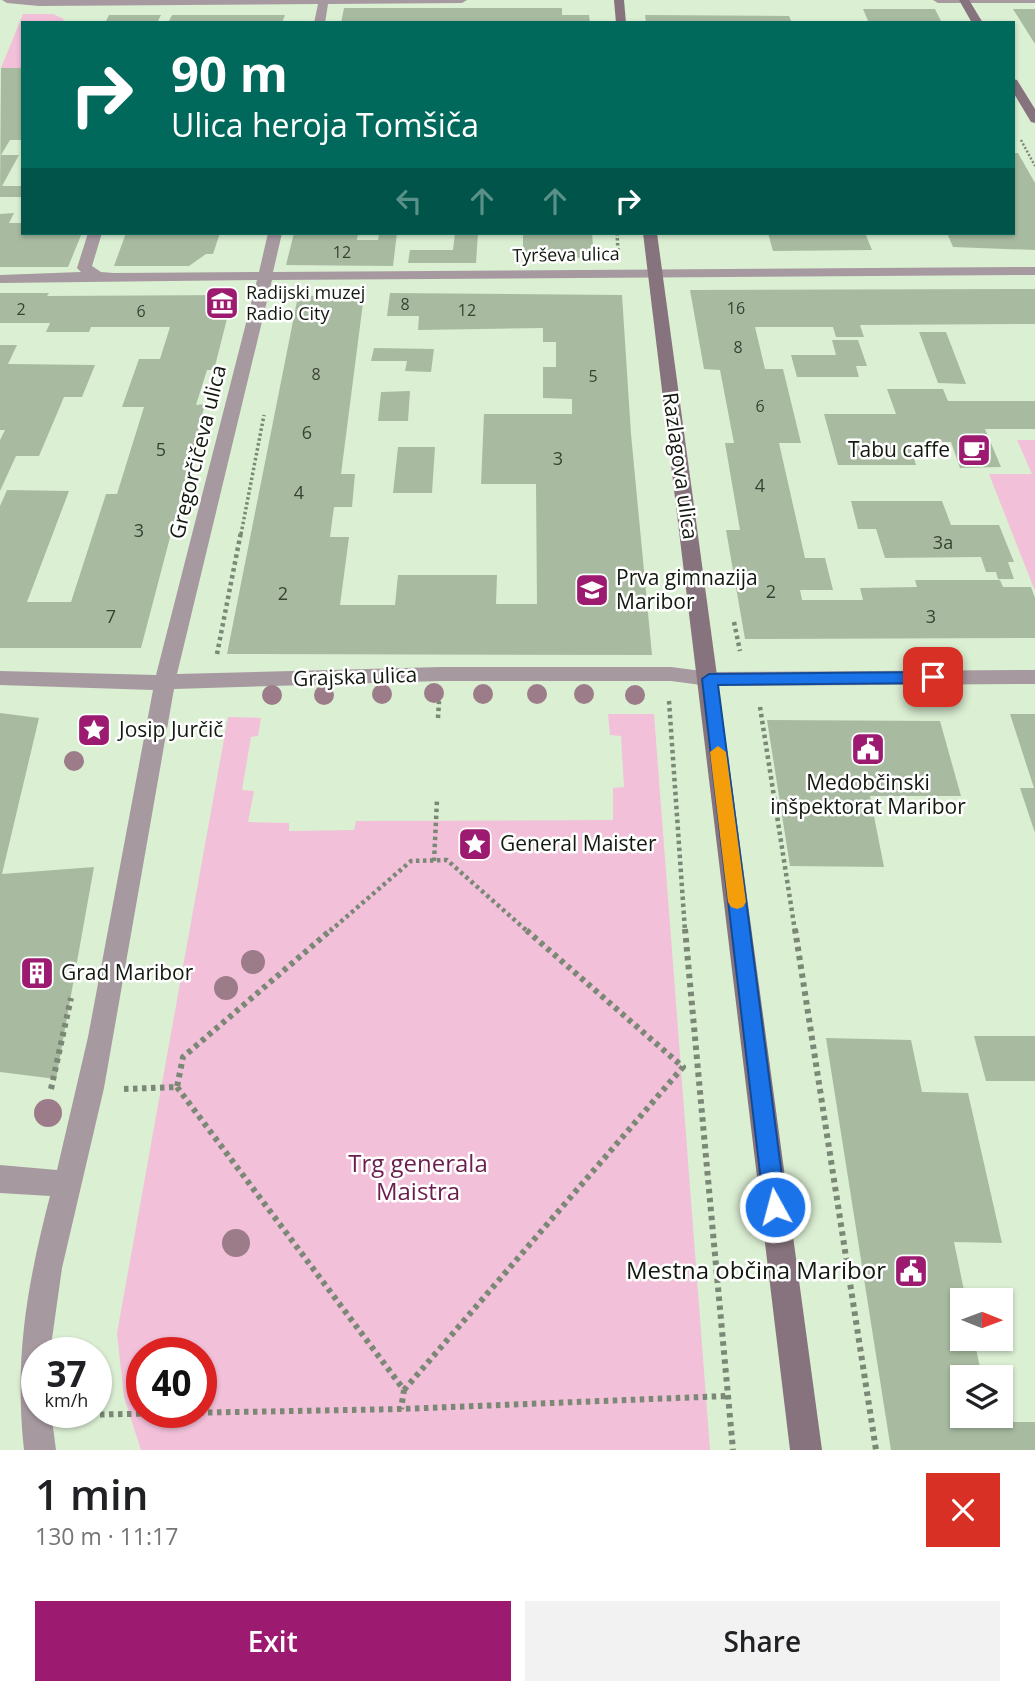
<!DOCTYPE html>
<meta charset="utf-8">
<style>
:root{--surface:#fff;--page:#f2f2f2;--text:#202124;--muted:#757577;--accent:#9c1b70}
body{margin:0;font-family:"Open Sans",sans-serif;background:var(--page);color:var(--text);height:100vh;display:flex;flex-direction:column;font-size:26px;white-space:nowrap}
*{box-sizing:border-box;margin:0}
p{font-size:23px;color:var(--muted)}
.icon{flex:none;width:38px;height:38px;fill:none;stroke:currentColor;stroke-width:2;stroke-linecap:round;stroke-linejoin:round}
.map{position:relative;height:1450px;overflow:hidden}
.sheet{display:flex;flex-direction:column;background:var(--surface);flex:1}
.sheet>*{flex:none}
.banner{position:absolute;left:21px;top:21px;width:994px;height:214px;border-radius:0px;box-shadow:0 2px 5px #0004;background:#00695c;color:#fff;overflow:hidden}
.needle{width:46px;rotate:91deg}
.fabs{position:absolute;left:950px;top:1288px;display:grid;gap:14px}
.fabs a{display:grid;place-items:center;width:63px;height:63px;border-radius:0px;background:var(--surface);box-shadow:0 2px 5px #0004;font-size:35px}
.speed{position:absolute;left:21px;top:1337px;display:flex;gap:14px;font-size:35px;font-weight:700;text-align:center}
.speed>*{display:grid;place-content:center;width:91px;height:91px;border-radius:50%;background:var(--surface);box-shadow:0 2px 5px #0004;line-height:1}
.speed small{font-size:18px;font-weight:400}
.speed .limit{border:10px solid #d22;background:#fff;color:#111}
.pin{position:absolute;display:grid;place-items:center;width:60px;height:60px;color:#fff;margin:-30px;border-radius:14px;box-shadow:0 4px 10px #0006}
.me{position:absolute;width:77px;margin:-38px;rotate:353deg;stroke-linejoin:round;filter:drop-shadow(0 0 5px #0008)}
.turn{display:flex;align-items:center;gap:24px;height:147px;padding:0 35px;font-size:32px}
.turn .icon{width:91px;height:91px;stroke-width:2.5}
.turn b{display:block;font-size:49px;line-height:60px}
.lanes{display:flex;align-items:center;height:66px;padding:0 35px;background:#0003;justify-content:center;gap:35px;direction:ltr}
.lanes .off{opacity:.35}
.round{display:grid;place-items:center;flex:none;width:74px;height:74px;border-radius:0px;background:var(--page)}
.overview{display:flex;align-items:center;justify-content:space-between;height:119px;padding:0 35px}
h1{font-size:42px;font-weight:600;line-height:52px}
.cta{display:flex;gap:14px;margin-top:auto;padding:14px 35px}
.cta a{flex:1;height:80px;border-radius:0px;background:var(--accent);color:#fff;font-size:28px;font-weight:600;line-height:80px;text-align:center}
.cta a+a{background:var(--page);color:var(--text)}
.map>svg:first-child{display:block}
.green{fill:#f2c0d9;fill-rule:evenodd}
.building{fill:#a8bba0}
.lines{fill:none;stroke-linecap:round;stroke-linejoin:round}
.path-far3{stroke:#7a8875;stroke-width:2.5;stroke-dasharray:2 2;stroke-linecap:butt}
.path-far2{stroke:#7a8875;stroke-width:3.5;stroke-dasharray:2.5 2.5;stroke-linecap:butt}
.path-far1{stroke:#7a8875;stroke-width:4.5;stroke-dasharray:3.5 3.5;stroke-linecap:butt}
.path{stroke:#7a8875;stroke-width:6;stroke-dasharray:4.5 4.5;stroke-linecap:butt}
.street{fill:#a799a0;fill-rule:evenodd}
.secondary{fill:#87737d;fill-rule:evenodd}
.tree{fill:#9d7c8a}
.route{fill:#1a73e8;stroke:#114b97;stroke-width:2}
.slow{fill:#f59e0b}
.labels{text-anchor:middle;stroke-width:5;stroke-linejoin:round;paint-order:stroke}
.far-number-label{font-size:16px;fill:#384233}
.far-street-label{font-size:18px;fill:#12190f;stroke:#fff}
.far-poi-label{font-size:18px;fill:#12190f;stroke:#fff;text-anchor:start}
.number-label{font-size:18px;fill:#384233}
.poi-label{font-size:21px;fill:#12190f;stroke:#fff;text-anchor:start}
.street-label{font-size:21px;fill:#12190f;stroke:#fff}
.near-park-label{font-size:24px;fill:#6b1e4e;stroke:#fff}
.near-poi-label{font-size:24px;fill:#12190f;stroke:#fff;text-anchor:end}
</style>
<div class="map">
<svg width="1035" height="1450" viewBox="0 0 1035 1450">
<rect width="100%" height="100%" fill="#dbefd3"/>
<path class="green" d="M23,14H53L64,19L62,23H23V68H1Z
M1017,440H1035V591L989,474H1032Z
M608,714H654L710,1450H141L124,1397L117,1333L228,717L261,718L258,736L251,737L242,790L254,791L248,822L289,823V831L354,830L356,821L613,820V788L624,787L621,736L610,735ZM142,1353H201V1412H142Z"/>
<path class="building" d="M344,8H562V15H589L590,23H341Z
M863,9H935L942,23H869Z
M1013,9H1035V44Z
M109,15H161L157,23H105Z
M172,15H285L282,23H168Z
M645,15L789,16L792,23H646Z
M1,68H23V140H10L1,155H19L2,186H23V197H0Z
M1013,153H1018L1035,183V250L953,247L947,233H1013Z
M14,213L9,223H23V233H82L68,267H0V214Z
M126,233H220L213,254H206L189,266H114Z
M294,233H358L357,240H378L379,233H397L393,266L286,265Z
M455,233H478L476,263H408L410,250H453Z
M523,233H592L594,258L523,257Z
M768,233H865L872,250L773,251Z
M1035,289V324L860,325L864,337H836L833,327H755L765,369H783L801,443H779L805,558H825L833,590H800L802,600H863L860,588L917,587L915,580H1000L1003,587H1031L1035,598V638L745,639L726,530H740L725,443H734L720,370L704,369L690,290Z
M0,293H49L47,296L233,295L214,370H207L196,405L205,404L141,648H0V506L7,490L69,491L27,602H71L106,494H117L144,407H122L139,359H160L170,327H91L89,332H46L50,323H0Z
M390,293L622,295L631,434L652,655L227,654L298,296L364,295L341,474H355L352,507H334L330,537H349L340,605H395L398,575H497L496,604H537L536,484H481L484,414H572V399L543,398V367H556V342H543V328L418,330L419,316H387Z
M919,332H946L966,384L938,383Z
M832,340H858L867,366H856L859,377H797L791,355H836Z
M0,345H17L8,364L95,365L82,397H64L39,456H16L0,491V440L5,430H0Z
M374,348L434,349L431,372L405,371L407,361H371Z
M887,389H943L948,401H1035V429H985L1001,467L960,468L951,442H909L916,465H838L824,414H896Z
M410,391L408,421H378L381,392Z
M398,447H435L432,493H393Z
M851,501H942L951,525H999L1014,562H1008L1014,579H998L996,572H986L981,557L885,558L876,529H858Z
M0,713L39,718L2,874L94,867L56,1079L0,1072Z
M1010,714H1035V833L1020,788H1034Z
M767,720L940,721L961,796H870L884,867L790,866Z
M974,1036H1035V1081H986Z
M826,1038L911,1040L922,1092L968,1093L1002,1243L954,1242L966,1300H962V1339H974L982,1377H962V1416H990L991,1422H1035V1450H891Z"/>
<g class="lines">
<path class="path-far3" d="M1021,140L1035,166"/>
<path class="path-far2" d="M617,233L618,251
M241,534L264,415"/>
<path class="path-far1" d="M734,622L740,651
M217,654L241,532
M669,701L685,931
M760,707L795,931
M438,718L439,701
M434,861L437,800
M330,931L411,861L447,860L527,931"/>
<path class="path" d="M685,929L733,1450
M795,929L876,1450
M177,1087L404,1390L401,1409
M51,1089L71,998
M124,1089L177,1087L183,1057L332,929
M404,1390L683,1067L525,929
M73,1415L401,1409L727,1396"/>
<path class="street" d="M2,0H467L462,3L328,4L325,23H314L318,4L39,6L7,3Z
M933,0H1035V3H938Z
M88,233H102L92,266L101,272L114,273L259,272L268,233H282L273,272L1035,267V275L272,280L177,674L441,667H671L709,672L1035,670V684L709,686L671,681H441L174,689L104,1088L62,1268L50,1353H37V1412H51L56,1450H24C14,1358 27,1285 50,1196L0,1193V1165L57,1170L88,1037L153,690L0,685V671L156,675L257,280L0,283V275L81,272L77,268Z"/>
<path class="secondary" d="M614,0H624L626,23H616Z
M959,0H969L983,23H972Z
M1013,79L1017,80L1035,109V123L1031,122L1013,92Z
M643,233H657L822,1450H790Z"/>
</g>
<g class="tree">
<circle cx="434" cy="693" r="10"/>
<circle cx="382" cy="694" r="10"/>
<circle cx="483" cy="694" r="10"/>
<circle cx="537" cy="694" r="10"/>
<circle cx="584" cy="694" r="10"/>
<circle cx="272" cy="695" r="10"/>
<circle cx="324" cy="695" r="10"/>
<circle cx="635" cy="695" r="10"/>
<circle cx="74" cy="761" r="10"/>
<circle cx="253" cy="962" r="12"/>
<circle cx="226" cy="988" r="12"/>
<circle cx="48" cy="1113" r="14"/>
<circle cx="236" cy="1243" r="14"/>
</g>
<path class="route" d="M933,672L941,677L933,683L718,685L786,1207L783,1214L775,1217L768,1214L764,1207L702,679L709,674Z"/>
<path class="slow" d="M718,746L726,752L746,902L743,907L737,909L731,907L728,902L710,752Z"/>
<defs>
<g id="museum-square" transform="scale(1.75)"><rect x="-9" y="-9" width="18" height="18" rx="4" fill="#9c1b70" stroke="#fff"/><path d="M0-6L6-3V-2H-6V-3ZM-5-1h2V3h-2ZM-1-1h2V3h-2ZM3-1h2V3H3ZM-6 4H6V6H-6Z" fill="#fff"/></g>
<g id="cafe-square" transform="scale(1.75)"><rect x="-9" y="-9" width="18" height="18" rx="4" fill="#9c1b70" stroke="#fff"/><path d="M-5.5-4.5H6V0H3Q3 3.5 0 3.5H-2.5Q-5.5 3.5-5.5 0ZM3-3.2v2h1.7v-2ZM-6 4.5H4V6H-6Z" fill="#fff"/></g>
<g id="school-square" transform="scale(1.75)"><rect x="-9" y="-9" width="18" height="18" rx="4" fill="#9c1b70" stroke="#fff"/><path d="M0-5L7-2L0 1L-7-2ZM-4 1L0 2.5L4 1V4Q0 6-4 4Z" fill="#fff"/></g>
<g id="sight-square" transform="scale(1.75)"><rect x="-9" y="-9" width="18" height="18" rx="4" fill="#9c1b70" stroke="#fff"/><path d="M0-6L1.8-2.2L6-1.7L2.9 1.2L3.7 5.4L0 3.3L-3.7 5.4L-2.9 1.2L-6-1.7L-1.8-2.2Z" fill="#fff"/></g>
<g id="civic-square" transform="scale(1.75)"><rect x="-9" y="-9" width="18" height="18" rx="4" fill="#9c1b70" stroke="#fff"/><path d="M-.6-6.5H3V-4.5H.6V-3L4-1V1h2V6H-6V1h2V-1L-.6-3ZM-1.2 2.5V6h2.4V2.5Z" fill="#fff"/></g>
<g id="building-square" transform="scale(1.75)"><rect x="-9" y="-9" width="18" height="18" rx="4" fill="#9c1b70" stroke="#fff"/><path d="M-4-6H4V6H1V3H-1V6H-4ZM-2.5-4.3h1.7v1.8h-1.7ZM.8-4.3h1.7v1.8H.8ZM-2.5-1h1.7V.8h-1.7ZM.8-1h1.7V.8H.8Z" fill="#fff"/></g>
</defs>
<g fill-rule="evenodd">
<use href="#museum-square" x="222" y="303"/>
<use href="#cafe-square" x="974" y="450"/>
<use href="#school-square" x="592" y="590"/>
<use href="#sight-square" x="94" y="730"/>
<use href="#civic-square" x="868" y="749"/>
<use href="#sight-square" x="475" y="844"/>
<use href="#building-square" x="37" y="973"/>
<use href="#civic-square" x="911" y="1271"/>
</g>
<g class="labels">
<g class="far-number-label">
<text x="342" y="258">12</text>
<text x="405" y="310">8</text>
<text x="736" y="314">16</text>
<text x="21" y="315">2</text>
<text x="467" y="316">12</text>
<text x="141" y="317">6</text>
<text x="738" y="353">8</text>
<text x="316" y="380">8</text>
<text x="593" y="382">5</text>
<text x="760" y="412">6</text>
</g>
<g class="far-street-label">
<text transform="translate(566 255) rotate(-1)" y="6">Tyrševa ulica</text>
</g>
<g class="far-poi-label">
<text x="246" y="299">Radijski muzej<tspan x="246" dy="21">Radio City</tspan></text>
</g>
<g class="number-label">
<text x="307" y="439">6</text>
<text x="161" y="456">5</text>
<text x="558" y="465">3</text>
<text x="760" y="492">4</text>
<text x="299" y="499">4</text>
<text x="139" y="537">3</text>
<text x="943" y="549">3a</text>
<text x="771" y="598">2</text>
<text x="283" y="600">2</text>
<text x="111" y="623">7</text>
<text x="931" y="623">3</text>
</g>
<g class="poi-label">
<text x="950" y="457" text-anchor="end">Tabu caffe</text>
<text x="616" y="585">Prva gimnazija<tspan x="616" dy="24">Maribor</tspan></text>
<text x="119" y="737">Josip Jurčič</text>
<text x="868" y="790" text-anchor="middle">Medobčinski<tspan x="868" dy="24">inšpektorat Maribor</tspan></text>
<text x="500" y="851">General Maister</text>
<text x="61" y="980">Grad Maribor</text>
</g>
<g class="street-label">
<text transform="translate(198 452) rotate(-76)" y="7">Gregorčičeva ulica</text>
<text transform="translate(680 466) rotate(82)" y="7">Razlagova ulica</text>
<text transform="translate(355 677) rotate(-2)" y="7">Grajska ulica</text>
</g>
<g class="near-park-label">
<text x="418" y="1172">Trg generala<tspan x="418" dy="28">Maistra</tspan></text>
</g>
<g class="near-poi-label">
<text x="886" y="1279">Mestna občina Maribor</text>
</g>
</g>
</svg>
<div class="fabs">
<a><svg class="needle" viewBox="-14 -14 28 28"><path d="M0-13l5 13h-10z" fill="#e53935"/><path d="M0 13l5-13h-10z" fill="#757577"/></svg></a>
<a><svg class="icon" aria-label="layers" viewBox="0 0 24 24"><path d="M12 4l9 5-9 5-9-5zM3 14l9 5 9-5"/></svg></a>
</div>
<div class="speed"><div>37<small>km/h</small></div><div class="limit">40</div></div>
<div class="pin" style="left:933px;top:677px;background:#d93025"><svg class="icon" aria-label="arrive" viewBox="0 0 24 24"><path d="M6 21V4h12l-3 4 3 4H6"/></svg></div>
<svg class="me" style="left:775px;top:1207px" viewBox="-20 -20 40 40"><circle r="17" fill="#1a73e8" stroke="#fff" stroke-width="3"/><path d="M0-11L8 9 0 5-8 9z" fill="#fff"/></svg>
<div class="banner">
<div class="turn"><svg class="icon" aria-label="right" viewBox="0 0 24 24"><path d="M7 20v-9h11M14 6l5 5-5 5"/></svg><div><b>90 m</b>Ulica heroja Tomšiča</div></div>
<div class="lanes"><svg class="icon off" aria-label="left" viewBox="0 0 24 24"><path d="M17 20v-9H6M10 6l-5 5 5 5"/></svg><svg class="icon off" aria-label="ahead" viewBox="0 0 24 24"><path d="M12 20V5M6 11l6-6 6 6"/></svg><svg class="icon off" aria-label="ahead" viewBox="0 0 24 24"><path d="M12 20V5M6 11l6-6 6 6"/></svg><svg class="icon" aria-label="right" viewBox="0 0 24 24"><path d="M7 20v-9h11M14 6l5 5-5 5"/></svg></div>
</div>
</div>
<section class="sheet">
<div class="overview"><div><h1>1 min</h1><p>130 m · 11:17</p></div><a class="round" style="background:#d93025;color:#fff"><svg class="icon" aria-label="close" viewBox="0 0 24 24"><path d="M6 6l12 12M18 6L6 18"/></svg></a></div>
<div class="cta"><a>Exit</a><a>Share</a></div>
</section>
